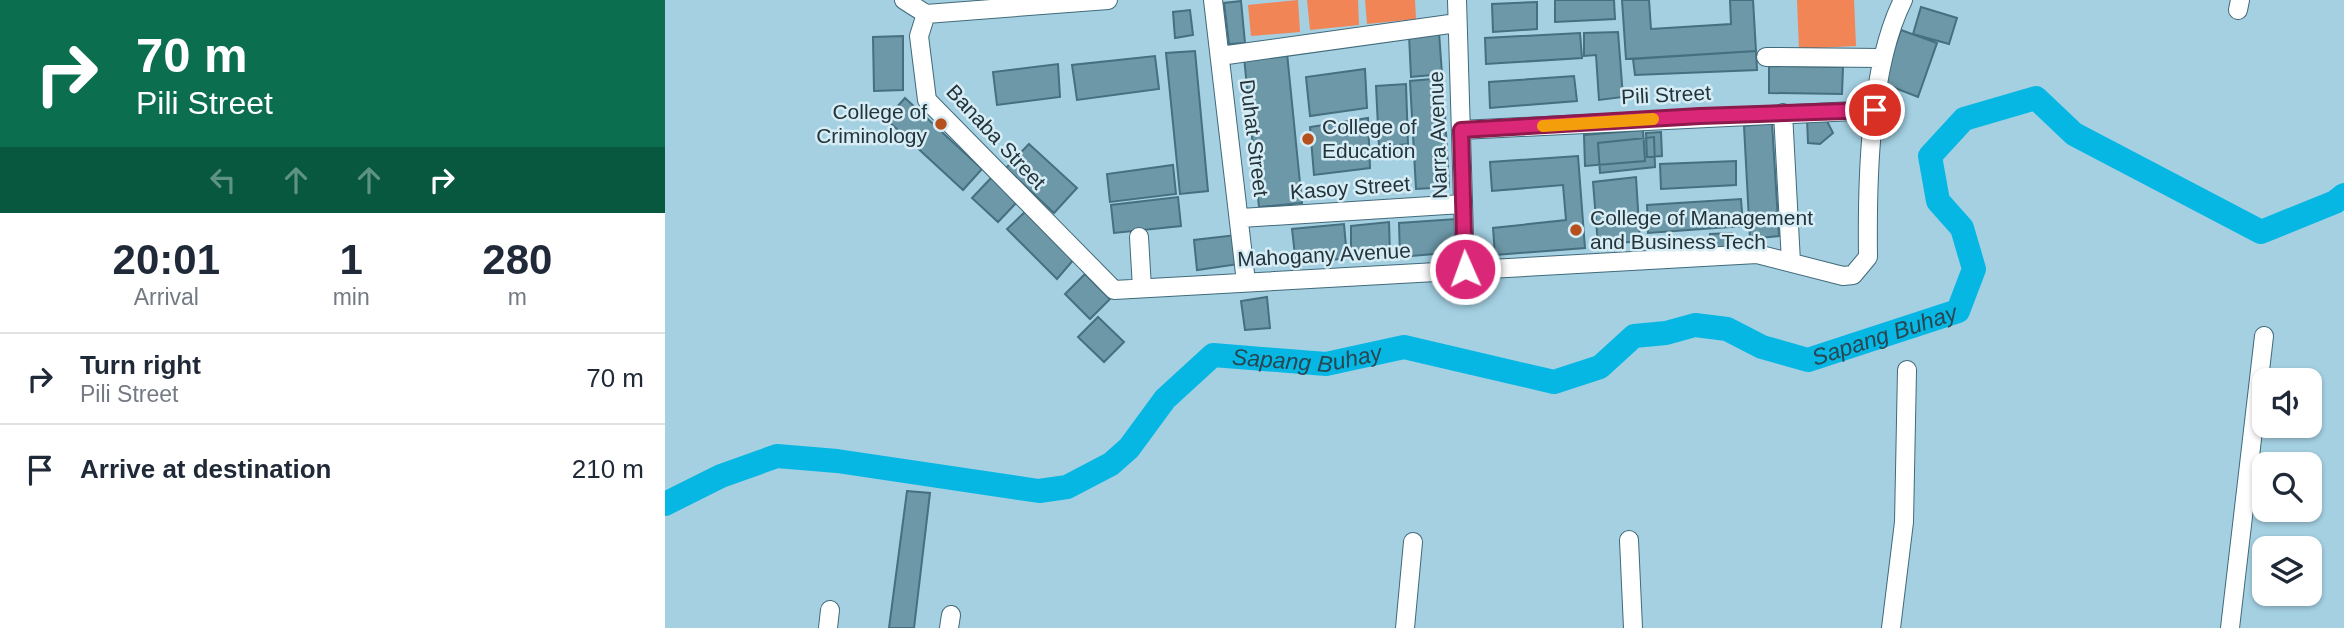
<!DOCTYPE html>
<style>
:root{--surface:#fff;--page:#f2f2f3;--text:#1f2937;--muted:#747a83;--line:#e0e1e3}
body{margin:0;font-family:Helvetica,sans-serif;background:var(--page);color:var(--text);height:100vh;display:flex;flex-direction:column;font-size:26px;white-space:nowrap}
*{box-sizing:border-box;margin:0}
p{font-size:23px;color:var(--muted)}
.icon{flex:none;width:38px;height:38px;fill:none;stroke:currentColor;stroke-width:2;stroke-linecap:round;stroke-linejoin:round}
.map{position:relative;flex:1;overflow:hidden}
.panel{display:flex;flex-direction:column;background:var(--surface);width:665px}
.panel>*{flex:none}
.top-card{background:#0b6e4f;color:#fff;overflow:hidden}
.fabs{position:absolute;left:1587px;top:368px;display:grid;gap:14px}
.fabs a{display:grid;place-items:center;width:70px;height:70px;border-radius:14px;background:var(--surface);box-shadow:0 2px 5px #0004;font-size:35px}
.pin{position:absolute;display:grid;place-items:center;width:60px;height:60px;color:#fff;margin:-30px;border:4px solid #fff;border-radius:50%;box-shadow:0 2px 7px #0007}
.me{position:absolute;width:77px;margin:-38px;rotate:358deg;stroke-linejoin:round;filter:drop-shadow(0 0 5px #0008)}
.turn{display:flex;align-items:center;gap:24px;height:147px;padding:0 21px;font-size:32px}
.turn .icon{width:91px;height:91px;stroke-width:2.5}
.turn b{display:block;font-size:49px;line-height:60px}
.lanes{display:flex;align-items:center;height:66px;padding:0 21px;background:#0003;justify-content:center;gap:35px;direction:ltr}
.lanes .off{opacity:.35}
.eta{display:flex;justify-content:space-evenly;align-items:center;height:119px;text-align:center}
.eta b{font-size:42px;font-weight:700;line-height:49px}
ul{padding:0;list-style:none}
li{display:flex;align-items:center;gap:21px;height:91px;padding:0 21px;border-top:2px solid var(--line)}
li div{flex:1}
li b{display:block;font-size:26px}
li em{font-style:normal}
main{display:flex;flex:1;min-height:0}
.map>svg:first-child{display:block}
.green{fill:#f18555}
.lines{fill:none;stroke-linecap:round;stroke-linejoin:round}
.river{stroke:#06b7e4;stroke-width:24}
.building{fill:#6d98a8;stroke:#466f7f;stroke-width:2}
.minor-casing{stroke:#416a7a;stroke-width:20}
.minor{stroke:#fff;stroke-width:18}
.route-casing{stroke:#8e194d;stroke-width:18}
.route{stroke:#db2777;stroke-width:12}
.slow{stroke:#f59e0b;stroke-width:12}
.poi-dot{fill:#b6511e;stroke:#d7edf6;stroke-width:2.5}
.labels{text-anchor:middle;stroke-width:5;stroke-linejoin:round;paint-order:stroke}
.street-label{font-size:21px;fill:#23343b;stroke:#d7edf6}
.poi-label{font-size:21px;fill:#23343b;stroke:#d7edf6;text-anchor:start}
.water-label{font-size:23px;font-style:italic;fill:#294651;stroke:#d7edf6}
</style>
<main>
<section class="panel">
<div class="top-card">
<div class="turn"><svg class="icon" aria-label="right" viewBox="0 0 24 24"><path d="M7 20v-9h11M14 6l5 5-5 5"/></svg><div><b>70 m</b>Pili Street</div></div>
<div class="lanes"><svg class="icon off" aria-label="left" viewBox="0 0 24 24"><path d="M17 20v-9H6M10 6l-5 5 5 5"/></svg><svg class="icon off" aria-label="ahead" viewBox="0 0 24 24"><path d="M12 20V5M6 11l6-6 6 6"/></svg><svg class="icon off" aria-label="ahead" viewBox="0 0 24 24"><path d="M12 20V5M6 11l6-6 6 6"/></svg><svg class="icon" aria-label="right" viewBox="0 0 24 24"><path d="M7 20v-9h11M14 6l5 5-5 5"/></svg></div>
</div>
<div class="eta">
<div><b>20:01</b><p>Arrival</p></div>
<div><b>1</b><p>min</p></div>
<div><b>280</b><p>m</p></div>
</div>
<ul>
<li><svg class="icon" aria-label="right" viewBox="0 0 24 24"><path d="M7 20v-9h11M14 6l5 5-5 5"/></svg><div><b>Turn right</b><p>Pili Street</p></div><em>70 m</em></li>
<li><svg class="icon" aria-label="arrive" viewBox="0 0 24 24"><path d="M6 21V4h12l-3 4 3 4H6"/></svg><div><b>Arrive at destination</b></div><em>210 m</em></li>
</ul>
</section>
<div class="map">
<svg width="1679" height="628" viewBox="0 0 1679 628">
<rect width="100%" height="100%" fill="#a4d0e2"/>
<path class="green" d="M633,0L635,32L586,36L583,5Z
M642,0H693L694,25L645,30Z
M700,0H750L751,19L702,24Z
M1132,0H1189L1191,46L1134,49Z"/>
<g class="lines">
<path class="river" id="s1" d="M0,504L56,476L112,456L172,461L374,491L402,487L446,464L464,448L500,399L548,355L661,364L739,347L889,382L935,367L969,336L1001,333L1030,325L1062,329L1097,347L1143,360L1293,311L1309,269L1297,228L1273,201L1265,156L1299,119L1371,98L1409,134L1596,232L1670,202L1679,195"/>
</g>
<path class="building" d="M890,0H949L950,19L890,22Z
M957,0H984L986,29L1066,24L1065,0H1088L1091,51L961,59Z
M576,1L580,43L564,44L559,3Z
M872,2V29L828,32L827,4Z
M1256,7L1292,18L1284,44L1248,34Z
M525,10L528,35L510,38L508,12Z
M1236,30L1272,43L1253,97L1217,83Z
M774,32L777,74L746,77L744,35Z
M953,32L958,97L934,100L931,55L919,56V33Z
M915,33L917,58L821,64L820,38Z
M238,36V90L209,91L208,37Z
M530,51L543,191L515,194L501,53Z
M1091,51L1092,70L970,75L968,59Z
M622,53L637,203L594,207L579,57Z
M490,56L494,89L412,100L407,65Z
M393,64L395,97L332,105L328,72Z
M1104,66L1178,67L1177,94L1104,93Z
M700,69L702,108L645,116L641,77Z
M909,76L912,101L825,108L824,82Z
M778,78L784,187L751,189L745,81Z
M741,84L743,144L714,147L711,86Z
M240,98L317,169L298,190L221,119Z
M703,118L705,168L649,175L645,127Z
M1142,119H1161L1168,133L1155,144L1143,143Z
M1107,123L1114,236L1085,239L1079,126Z
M978,130L980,161L920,166L919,135Z
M996,132L997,156L982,157L981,133Z
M989,137L990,167L935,173L933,143Z
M364,144L412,188L389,213L341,168Z
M913,156L920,248L830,255L828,228L901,220L898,185L827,191L825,162Z
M1071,161V185L996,189L995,164Z
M508,165L511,194L445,202L442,174Z
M327,177L352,202L333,222L307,198Z
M971,177L975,241L933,245L928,182Z
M513,197L516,226L449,233L446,205Z
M1076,199L1078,226L983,233L982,205Z
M362,210L410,258L392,279L342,229Z
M791,219L793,252L735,257L734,223Z
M724,222L725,254L686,259V226Z
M679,224L682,258L631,264L627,229Z
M1067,233L1068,247L1045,249V234Z
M571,235L574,264L532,270L529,240Z
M420,274L445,299L425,319L400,294Z
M602,297L605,328L580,330L576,301Z
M433,317L459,342L439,362L413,337Z
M242,491L265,493L249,628H224Z"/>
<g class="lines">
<g class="minor-casing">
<path id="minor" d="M239,0L261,14
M443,0L261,14L254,36L262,100L449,290L1092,254L1178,276L1188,275L1203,257C1202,181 1204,68 1238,0
M548,0L581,282
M792,0L800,269
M1573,10L1575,0
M555,56L792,23
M1101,57L1216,58
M1118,113L1126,262
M796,130L1210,110
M576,218L797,204
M474,237L477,288
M964,540L968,628
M163,628L165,610
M284,628L286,615
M740,628L748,542
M1226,628L1239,522L1242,370
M1565,628L1599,336"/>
</g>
<use href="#minor" class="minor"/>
</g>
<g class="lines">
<g class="route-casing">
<path id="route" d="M800,269L796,130L1035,116L1210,110"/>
</g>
<use href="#route" class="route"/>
<path class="slow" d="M878,126L988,119"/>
</g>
<g class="poi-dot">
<circle cx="276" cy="124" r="7"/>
<circle cx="643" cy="139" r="7"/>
<circle cx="911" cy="230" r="7"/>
</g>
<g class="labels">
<g class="street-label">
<text transform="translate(1001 95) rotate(-3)" y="7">Pili Street</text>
<text transform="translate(773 135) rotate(-92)" y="7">Narra Avenue</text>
<text transform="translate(331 137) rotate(47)" y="7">Banaba Street</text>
<text transform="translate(589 138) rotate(83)" y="7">Duhat Street</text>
<text transform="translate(685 188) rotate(-4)" y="7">Kasoy Street</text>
<text transform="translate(659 255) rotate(-3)" y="7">Mahogany Avenue</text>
</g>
<g class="poi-label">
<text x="262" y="119" text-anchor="end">College of<tspan x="262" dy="24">Criminology</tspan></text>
<text x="657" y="134">College of<tspan x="657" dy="24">Education</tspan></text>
<text x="925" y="225">College of Management<tspan x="925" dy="24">and Business Tech</tspan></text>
</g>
<g class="water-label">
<text dy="8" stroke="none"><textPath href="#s1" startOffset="1318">Sapang Buhay</textPath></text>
<text dy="8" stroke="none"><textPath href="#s1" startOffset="709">Sapang Buhay</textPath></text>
</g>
</g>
</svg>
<div class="fabs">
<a><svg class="icon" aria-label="sound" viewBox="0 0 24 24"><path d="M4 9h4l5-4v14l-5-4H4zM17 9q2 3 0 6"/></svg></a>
<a><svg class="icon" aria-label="search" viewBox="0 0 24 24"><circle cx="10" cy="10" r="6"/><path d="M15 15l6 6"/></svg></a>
<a><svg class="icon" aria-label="layers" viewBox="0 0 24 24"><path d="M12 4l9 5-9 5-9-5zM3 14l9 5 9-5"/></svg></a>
</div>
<div class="pin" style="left:1210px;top:110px;background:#d93025"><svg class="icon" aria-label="arrive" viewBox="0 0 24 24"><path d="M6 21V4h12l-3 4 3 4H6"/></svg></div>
<svg class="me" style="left:800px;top:269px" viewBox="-20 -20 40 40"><circle r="17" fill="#db2777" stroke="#fff" stroke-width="3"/><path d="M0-11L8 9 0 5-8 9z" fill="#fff"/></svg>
</div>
</main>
